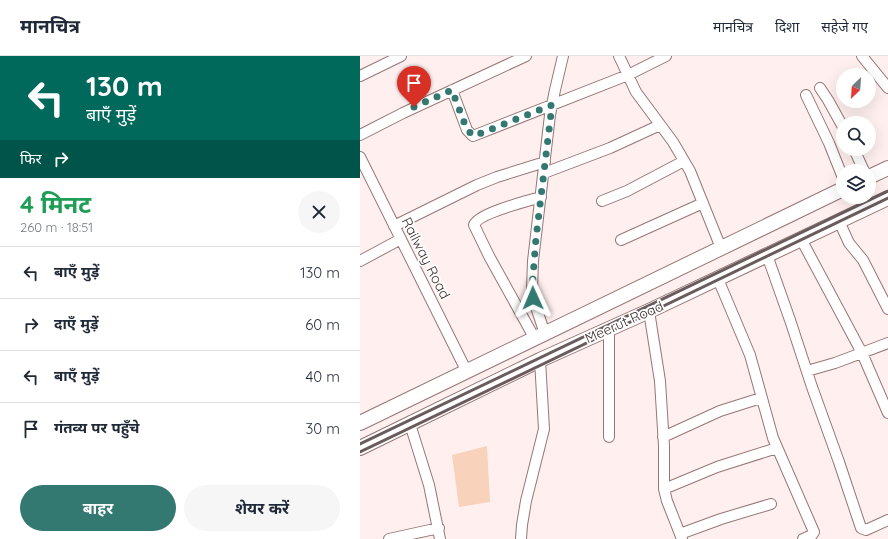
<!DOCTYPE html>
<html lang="hi">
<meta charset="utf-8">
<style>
:root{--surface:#fff;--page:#f6f6f7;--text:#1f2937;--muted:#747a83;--line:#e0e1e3;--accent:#337971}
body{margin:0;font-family:Quicksand,"Noto Sans Devanagari",sans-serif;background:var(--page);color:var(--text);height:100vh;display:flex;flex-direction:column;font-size:15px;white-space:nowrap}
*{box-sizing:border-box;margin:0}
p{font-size:13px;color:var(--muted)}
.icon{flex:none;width:22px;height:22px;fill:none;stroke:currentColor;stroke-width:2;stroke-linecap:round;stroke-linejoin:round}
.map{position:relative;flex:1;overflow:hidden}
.side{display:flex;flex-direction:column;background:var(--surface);width:360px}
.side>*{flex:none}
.banner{background:#00695c;color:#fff;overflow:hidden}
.needle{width:26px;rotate:205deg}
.controls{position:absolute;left:476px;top:12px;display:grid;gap:8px}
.controls a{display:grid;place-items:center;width:40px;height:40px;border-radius:50%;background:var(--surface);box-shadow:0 4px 16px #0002;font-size:20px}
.pin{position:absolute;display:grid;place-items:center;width:34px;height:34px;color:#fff;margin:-41px -17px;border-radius:50% 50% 50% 0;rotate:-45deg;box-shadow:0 0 4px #0007}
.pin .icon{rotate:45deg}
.me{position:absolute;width:44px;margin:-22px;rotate:359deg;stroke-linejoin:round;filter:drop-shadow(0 0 3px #0008)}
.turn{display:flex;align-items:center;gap:14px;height:84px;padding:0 20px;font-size:18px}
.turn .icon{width:52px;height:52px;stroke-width:2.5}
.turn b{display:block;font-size:28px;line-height:34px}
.then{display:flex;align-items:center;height:38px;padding:0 20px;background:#0003;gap:8px;font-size:15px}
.round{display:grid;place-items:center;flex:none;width:42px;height:42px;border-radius:21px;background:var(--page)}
.headline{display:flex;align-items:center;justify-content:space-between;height:68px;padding:0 20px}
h1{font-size:24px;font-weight:700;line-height:30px;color:#1e9e55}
.cta{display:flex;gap:8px;margin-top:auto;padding:8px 20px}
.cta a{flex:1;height:46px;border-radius:24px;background:var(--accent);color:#fff;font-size:16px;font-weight:700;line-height:46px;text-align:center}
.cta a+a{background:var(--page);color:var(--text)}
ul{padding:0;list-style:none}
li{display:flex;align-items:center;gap:12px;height:52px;padding:0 20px;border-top:1px solid var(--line)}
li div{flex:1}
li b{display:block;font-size:15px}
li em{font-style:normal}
header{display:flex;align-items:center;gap:24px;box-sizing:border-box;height:56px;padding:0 20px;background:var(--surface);border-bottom:1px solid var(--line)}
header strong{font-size:19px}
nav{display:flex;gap:22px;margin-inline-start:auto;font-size:14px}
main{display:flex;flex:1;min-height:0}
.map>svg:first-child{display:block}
.building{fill:#f8d2ba}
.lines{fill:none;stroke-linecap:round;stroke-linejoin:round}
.minor-casing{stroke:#967675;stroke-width:12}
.highway-casing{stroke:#967675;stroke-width:16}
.minor{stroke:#fff;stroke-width:10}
.highway{stroke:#fff;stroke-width:14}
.rail{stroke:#6a5c5c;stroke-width:3}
.route{stroke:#337971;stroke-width:7;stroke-dasharray:0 12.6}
.labels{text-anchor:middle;stroke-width:3.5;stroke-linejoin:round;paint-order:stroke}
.street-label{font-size:14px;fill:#3f3131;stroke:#fff}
</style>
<header>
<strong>मानचित्र</strong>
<nav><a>मानचित्र</a><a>दिशा</a><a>सहेजे गए</a></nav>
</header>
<main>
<section class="side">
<div class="banner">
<div class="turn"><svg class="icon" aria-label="left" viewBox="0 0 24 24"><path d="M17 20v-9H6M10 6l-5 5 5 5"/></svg><div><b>130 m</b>बाएँ मुड़ें</div></div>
<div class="then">फिर<svg class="icon" aria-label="right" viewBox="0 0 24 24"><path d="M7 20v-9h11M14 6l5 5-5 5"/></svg></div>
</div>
<div class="headline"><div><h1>4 मिनट</h1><p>260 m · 18:51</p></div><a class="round"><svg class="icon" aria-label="close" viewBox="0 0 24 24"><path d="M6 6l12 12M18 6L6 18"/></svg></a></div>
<ul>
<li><svg class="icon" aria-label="left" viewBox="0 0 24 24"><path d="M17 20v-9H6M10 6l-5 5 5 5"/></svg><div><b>बाएँ मुड़ें</b></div><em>130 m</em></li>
<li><svg class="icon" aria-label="right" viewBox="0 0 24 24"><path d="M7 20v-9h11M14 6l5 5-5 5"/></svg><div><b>दाएँ मुड़ें</b></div><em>60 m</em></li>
<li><svg class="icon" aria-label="left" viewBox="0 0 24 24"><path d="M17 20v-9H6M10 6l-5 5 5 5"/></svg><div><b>बाएँ मुड़ें</b></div><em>40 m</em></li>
<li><svg class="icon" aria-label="arrive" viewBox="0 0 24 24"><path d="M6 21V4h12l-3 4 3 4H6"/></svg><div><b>गंतव्य पर पहुँचे</b></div><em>30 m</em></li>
</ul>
<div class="cta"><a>बाहर</a><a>शेयर करें</a></div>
</section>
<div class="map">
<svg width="528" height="483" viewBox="0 0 528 483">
<rect width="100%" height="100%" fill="#fff0ef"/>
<path class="building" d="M127,390L130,446L99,451L92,399Z"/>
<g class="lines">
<g class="minor-casing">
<path id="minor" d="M259,0L276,36L313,86L330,115L361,192
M502,0L528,32
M0,20L41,0
M460,32L468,44L483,71
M92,34L107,74L113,80L268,19L306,0
M446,39L469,87L483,122
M0,79L43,57L166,0
M494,93L504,115
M0,101L107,316
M184,117L250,92L300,69
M242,145L267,135L324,105
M479,165L489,187L503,204L528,253
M34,170L117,129L137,121L185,106
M441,183L502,297L528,357
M261,184L343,147
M407,199L430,264L452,331L479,406L501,472L506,474L528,464
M0,205L41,183
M358,223L390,299L413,382L454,476L452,479L443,483
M289,255L300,325L304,390V433L307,445L322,483
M249,273V381
M185,278L173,242L172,233L173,205L190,59L195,34L203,0
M175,283L129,200L114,169C118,157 168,145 181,141
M447,315L475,307L528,287
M50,368L69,429L80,483
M303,381L360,355L401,342
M304,433L357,411L417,392
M320,478L361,463L411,448
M29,483L79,472
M161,483L162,469L166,445L184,373L180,304"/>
</g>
<g class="highway-casing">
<path id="highway" d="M509,121L528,112
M0,367L483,133
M0,392L180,304L289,255L528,142"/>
</g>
<use href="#minor" class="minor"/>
<use href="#highway" class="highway"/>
<path class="rail" d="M0,388L528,135
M0,396L528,142"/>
</g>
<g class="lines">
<path class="route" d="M54,51L92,34L107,74L114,80L192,49L176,182L172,233L173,242"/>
</g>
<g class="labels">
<g class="street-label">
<text transform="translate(66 202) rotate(63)" y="5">Railway Road</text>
<text transform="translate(264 266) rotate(-24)" y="5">Meerut Road</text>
</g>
</g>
</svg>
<div class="controls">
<a><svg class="needle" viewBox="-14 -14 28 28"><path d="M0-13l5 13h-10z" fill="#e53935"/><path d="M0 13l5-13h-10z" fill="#747a83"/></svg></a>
<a><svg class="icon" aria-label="search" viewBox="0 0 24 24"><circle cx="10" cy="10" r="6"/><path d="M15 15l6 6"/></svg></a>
<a><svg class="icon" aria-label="layers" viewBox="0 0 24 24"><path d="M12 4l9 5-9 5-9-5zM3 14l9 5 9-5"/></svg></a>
</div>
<div class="pin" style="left:54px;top:51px;background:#d93025"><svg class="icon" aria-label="arrive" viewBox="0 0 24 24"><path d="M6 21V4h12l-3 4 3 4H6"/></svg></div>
<svg class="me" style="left:173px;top:242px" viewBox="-20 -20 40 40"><path d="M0-17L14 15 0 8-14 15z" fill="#337971" stroke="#fff" stroke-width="4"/></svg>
</div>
</main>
